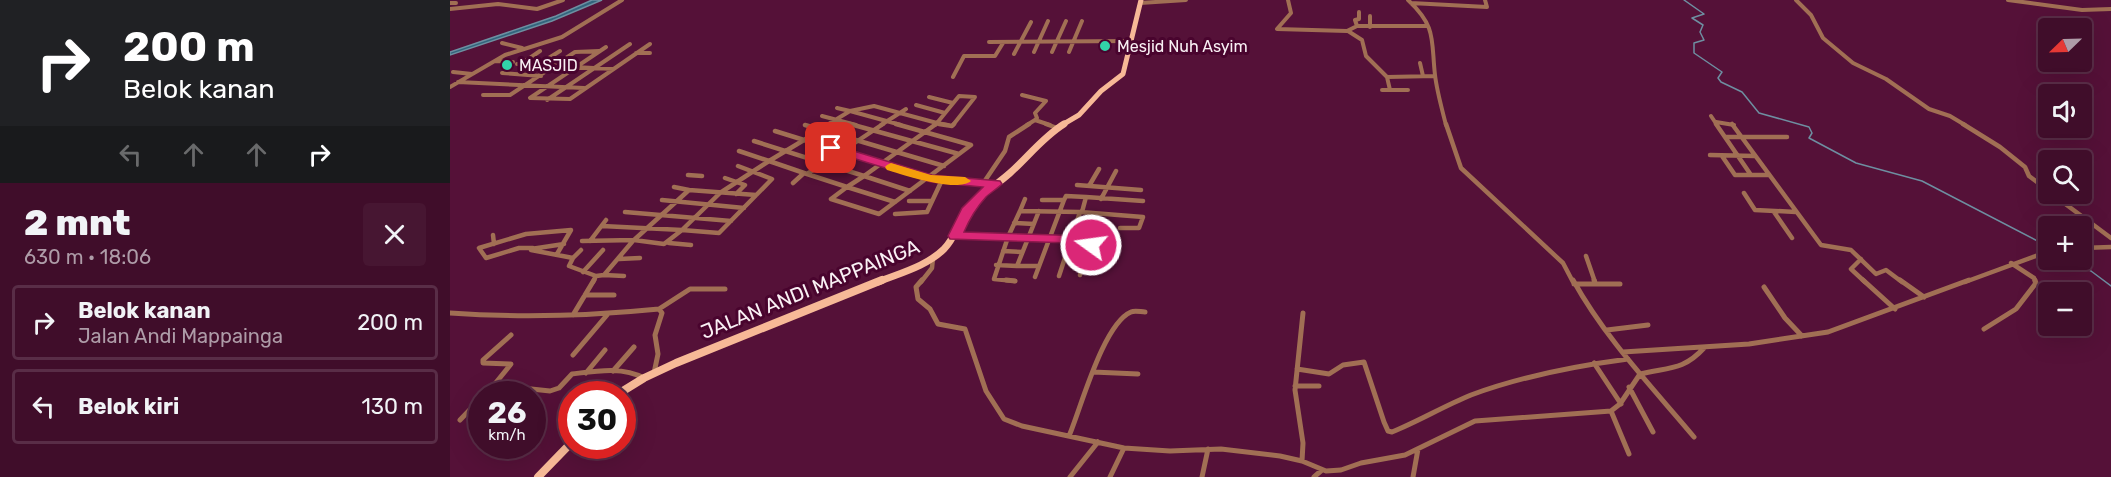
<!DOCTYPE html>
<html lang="id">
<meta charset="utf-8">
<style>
:root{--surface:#400d2a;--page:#471632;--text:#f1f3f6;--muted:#ae9ca8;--line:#592d47}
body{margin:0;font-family:Rubik,sans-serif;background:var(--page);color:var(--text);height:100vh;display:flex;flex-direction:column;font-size:22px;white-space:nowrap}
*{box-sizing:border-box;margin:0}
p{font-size:20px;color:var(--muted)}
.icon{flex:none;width:33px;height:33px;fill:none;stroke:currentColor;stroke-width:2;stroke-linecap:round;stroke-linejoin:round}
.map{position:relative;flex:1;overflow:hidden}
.panel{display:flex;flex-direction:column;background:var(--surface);width:450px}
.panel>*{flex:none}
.banner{background:#202124;color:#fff;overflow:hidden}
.needle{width:39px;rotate:247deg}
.tools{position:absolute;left:1588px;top:18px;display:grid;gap:12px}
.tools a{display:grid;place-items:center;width:54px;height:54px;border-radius:6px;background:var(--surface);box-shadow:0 6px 24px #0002,0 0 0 2px var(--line);font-size:30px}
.speed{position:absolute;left:18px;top:381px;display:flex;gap:12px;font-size:30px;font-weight:700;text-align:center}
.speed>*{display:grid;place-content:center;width:78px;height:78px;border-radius:50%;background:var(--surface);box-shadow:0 6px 24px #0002,0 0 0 2px var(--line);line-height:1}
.speed small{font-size:15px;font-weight:400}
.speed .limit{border:9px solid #d22;background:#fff;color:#111}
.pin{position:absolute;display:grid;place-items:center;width:51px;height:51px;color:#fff;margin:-26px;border-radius:12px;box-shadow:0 3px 9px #0006}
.me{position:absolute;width:66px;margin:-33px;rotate:284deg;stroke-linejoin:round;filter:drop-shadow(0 0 4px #0008)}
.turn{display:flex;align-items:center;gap:21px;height:126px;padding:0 24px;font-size:27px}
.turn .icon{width:78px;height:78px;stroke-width:2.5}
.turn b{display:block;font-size:42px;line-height:51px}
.lanes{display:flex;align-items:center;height:57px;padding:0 24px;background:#0003;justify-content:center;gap:30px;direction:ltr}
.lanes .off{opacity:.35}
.round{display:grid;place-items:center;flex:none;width:63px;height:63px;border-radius:6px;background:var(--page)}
.summary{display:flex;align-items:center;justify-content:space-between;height:102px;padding:0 24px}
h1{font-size:36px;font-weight:800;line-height:45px}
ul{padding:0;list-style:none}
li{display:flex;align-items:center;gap:18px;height:75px;margin:0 12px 9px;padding:0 12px;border:3px solid var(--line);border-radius:6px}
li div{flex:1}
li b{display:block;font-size:22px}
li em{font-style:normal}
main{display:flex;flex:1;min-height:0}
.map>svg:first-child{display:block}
.water{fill:#32657d;stroke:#6e8fa1;stroke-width:1.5}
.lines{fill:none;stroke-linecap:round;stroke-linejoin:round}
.stream{stroke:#6e8fa1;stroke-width:1.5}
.minor-far2{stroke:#a16f54;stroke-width:4}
.minor-far1{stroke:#a16f54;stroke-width:4.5}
.minor{stroke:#a16f54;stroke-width:5}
.primary-far2{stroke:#f7b997;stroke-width:5}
.primary-far1{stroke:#f7b997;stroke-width:7}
.primary{stroke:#f7b997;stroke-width:8}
.route{fill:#db2777;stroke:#8e194d;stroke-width:1.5}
.slow{fill:#f59e0b}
.poi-dot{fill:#32d4a9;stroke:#49042e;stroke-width:2}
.labels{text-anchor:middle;stroke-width:6;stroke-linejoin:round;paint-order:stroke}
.far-poi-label{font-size:16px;fill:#f9f0f4;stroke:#49042e;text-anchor:start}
.street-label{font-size:20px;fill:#f9f0f4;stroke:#49042e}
</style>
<main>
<section class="panel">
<div class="banner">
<div class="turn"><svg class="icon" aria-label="right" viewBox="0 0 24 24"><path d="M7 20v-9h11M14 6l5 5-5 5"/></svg><div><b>200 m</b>Belok kanan</div></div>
<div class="lanes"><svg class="icon off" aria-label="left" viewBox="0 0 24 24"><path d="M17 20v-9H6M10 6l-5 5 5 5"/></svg><svg class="icon off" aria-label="ahead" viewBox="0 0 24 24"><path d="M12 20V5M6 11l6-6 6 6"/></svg><svg class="icon off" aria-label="ahead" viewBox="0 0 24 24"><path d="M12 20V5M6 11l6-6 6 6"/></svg><svg class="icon" aria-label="right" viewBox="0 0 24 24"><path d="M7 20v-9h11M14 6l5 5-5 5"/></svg></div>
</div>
<div class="summary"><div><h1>2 mnt</h1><p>630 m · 18:06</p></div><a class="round"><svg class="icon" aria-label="close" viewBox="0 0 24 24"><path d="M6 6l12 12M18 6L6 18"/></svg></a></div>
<ul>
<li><svg class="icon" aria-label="right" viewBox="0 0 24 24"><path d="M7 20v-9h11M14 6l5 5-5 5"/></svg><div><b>Belok kanan</b><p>Jalan Andi Mappainga</p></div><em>200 m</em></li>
<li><svg class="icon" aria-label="left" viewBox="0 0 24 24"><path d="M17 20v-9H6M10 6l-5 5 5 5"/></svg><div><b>Belok kiri</b></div><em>130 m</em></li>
</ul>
</section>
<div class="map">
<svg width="1661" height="477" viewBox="0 0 1661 477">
<rect width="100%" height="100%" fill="#551138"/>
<path class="water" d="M142,0H152L102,21L0,55V52L106,16Z"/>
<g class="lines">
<path class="stream" d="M1234,0L1254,14L1242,18L1253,25L1250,32L1254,40L1244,43V53L1272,72L1268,78L1271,82L1292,92L1309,113L1359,127L1362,133L1359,138L1406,163L1472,181L1599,247
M1619,260L1641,271L1661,286"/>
<path class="minor-far2" d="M838,0L841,13L827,29L897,31L907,26H978
M958,0C987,27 981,40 985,75C987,92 992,109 996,125
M1346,0L1361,15L1373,38L1403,63L1436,79L1479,109L1500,116L1515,125
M1558,0L1632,10L1661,9
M0,3H6
M690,3L736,0
M961,3L1037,7L1035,0
M0,9L48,4L87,9L113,0
M920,16V27
M907,26L905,20L909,19V12
M898,31L912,40L916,56L937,77
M539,42L682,41
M52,43L72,48
M156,47L80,98L120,99L200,44
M584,52L598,21
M602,52L616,21
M619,52L632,21
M186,53H200
M564,54L581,22
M45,61L63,62
M970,63L973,76
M67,64L163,69
M71,64L90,51
M89,64L110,51
M3,72L22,74
M52,73L91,76
M503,77L514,56H545L553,43
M8,82L134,88
M0,87L55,55L112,37L172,0
M932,90H958
M940,90L937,77L985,76
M33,95H60L125,52L149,51
M572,95L596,101L585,113L587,118L585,120
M479,97L503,103
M97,100L180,44
M466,105L495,113
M400,111L424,106L487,123
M400,111L451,125
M372,116L406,125
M1261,116L1267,125
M1266,122L1284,125
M487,123L498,125
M487,123L509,96L525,97L503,125
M377,125L400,111L387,108
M431,125L456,109
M485,125L487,123
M577,125L585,120L600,125"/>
<path class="minor-far1" d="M400,124L509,154
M489,124L502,126L504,124
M596,124L607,128
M996,124L1011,168L1113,263L1123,282
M1266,124L1301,175
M1282,124L1371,245L1401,250L1426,274L1436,270L1452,282
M1513,124L1550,147L1575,167L1579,176L1599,191
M355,125L494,166
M325,131L354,140L380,124
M1276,137H1337
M354,140L391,152L357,174L319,161Z
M304,141L414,176L486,124
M391,152L480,178L546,184
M391,152L433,124
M1260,155L1305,156
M1272,156L1285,175H1319
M357,174L397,187L414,176L460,191
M238,175L252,176
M275,178L295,185L286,194
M534,182L555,151L559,137L579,124
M343,183L354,173
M627,185L691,190
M639,186L649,169
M224,187L239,190
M1294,193L1305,210L1346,212
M1602,194L1661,238
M636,197L693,201
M381,199L429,214L521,145L446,124
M381,199L397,187L445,202
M651,199L666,171
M212,200L294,208
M614,200L616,196L636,197L632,212
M459,201H482
M570,211L575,199
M175,212L281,221
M630,212L693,217L689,228H670
M1324,212L1342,238
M445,214L477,212L492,180
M564,223L584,224
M152,226L232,230L270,193L319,161L289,151
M43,235L44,244
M505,236L558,237L570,211L630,212L609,276
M184,240L239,190L306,195
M132,241L184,240L214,244L232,230L269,233L322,179L288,166
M140,241L156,220
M219,243L241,245
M83,248H69L36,258L29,248L76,234L121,230L107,254
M1632,248L1661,247
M81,249L114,244
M81,250L123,258L119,266L146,276L143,282
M553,251L572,252
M1136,256L1145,282
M123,258L131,250
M169,259L190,258
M1411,259L1401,269L1415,282
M1561,263L1584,278L1585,282
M546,265L567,266L589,211
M567,266H589
M133,272L153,250
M154,275L174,276
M146,276L154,275L182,242
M585,277L614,200H592
M565,281L544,279L558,237L640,241L630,275
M471,282L482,268L483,258
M1515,282L1599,251"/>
<path class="minor" d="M472,280L466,287L468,299L480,309L488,324L515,329L536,391L554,419L572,426L674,448L720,451L771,449L830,456L852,461L876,471L891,470L911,463L955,455L1025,421L1161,411L1170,404L1190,374
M556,280L565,281
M1123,280C1155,338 1202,387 1244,437
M1144,280L1145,283
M1413,280L1445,309
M1450,280L1474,297
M1124,284H1170
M1314,287L1335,318L1352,336
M135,295H164
M209,309L240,289H275
M0,313C70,318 139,316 209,309L212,313L205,335L208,354L204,373
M123,315L144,280
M1534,329L1566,309L1586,283L1585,280
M1157,330L1198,325
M61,335L33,360V363L61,364L44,385L100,391L109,388L122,374C146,371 172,366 194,378
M1173,352L1299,344L1378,332L1519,280
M123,355L157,315
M1144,363L1171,404
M847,369L879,374L893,365L914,362L934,422L938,431L942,432C969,421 994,406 1021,395C1072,376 1125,366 1178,359
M163,371L184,347
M643,372L688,374
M136,373L155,350
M1190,374C1218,367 1233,371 1254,348
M845,386H869
M1179,387L1203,432
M34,394L44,385
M1161,411L1179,454
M10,420L32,397
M619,436C631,408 653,324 681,312C685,310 691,312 695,312
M852,461L853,443L845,390L853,313
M620,477L648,442
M660,477L674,448
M752,477L758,449
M864,477L872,470
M963,477L968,449"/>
<path class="primary-far2" d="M612,125L629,115L651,91L673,74L691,0"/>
<path class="primary-far1" d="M428,282C450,273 477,266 494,249C505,238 507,225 515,214C528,196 544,187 560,173C578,157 593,137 614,124"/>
<path class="primary" d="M168,394L194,378L226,363L432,280
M88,477L122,442"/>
</g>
<path class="route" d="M381,144L482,175L550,181L552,184C547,189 541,192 536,197C526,208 520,218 514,232L638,236L643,237L648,245L641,250L633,244L622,243L500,239L498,236L512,208L533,187L481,182L376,150V145Z"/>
<path class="slow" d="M441,163L481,175L515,177L521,181C507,193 454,175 437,170L435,167L437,165Z"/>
<g class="poi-dot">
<circle cx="655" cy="46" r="6"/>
<circle cx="57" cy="65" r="6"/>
</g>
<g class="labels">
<g class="far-poi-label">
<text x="667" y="52">Mesjid Nuh Asyim</text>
<text x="69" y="71">MASJID</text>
</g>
<g class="street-label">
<text transform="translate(360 289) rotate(-22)" y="7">JALAN ANDI MAPPAINGA</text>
</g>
</g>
</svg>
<div class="tools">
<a><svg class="needle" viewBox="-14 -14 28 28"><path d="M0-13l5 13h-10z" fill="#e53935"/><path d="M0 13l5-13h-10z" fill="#ae9ca8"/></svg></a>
<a><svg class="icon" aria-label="sound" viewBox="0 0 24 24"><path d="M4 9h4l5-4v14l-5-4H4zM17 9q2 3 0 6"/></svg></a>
<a><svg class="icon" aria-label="search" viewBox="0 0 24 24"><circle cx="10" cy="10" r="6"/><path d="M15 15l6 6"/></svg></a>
<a>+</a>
<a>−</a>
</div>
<div class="speed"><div>26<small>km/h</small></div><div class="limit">30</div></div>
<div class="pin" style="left:381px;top:148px;background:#d93025"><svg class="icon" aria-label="arrive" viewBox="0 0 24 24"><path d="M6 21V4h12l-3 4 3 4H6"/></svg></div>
<svg class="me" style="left:641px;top:245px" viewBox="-20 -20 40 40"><circle r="17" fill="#db2777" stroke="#fff" stroke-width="3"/><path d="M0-11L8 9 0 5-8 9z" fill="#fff"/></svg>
</div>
</main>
